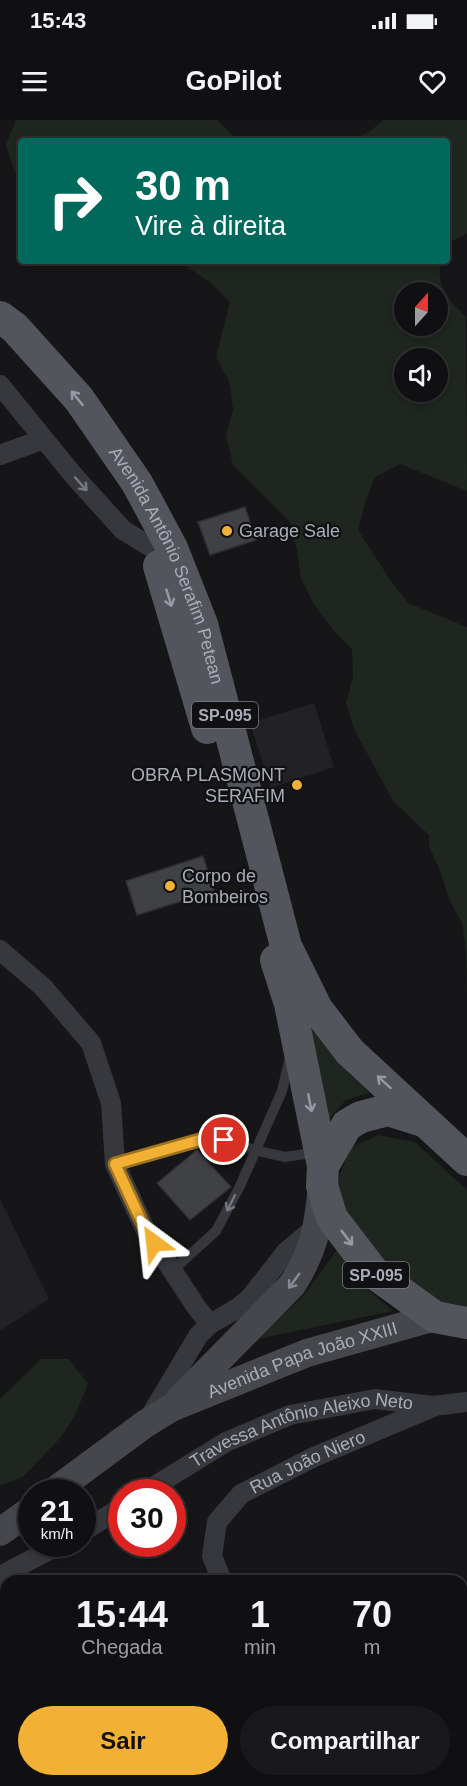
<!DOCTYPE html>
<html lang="pt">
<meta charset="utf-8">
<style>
:root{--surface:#101012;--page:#19191b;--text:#f1f3f6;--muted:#9c9d9f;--line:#303032;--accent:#f2b134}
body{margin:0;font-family:Arial,sans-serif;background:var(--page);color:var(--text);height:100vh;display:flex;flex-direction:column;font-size:22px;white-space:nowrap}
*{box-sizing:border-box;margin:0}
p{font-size:20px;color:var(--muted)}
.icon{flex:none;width:33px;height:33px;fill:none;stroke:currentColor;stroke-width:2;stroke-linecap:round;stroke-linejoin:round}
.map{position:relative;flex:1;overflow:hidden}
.panel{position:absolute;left:0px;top:1455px;width:468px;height:212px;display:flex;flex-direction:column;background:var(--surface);border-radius:18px 18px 0 0;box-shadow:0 3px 9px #0003,0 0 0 2px var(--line)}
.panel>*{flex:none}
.banner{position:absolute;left:18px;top:18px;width:432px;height:126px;border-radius:6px;box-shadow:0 3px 9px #0003,0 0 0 2px var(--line);background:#00695c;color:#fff;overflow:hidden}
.needle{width:39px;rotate:21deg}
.fabs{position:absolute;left:394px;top:162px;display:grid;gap:12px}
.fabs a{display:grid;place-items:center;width:54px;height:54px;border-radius:50%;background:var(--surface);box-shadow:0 3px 9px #0003,0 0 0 2px var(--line);font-size:30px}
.speed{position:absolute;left:18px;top:1359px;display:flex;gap:12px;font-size:30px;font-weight:700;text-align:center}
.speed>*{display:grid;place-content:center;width:78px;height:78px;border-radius:50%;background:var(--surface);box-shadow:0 3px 9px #0003,0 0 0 2px var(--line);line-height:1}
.speed small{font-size:15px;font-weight:400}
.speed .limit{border:9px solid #d22;background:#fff;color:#111}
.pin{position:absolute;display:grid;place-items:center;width:51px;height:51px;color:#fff;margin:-26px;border:3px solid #fff;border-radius:50%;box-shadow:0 2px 6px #0007}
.me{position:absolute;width:66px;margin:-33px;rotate:330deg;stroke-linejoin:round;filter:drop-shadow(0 0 4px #0008)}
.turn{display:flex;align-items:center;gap:21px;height:126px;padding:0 18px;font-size:27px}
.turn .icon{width:78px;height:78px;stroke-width:2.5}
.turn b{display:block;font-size:42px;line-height:51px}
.eta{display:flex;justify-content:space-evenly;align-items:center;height:102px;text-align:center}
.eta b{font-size:36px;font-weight:600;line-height:42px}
.primary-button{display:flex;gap:12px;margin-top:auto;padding:12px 18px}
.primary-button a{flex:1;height:69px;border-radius:36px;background:var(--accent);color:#111;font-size:24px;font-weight:600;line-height:69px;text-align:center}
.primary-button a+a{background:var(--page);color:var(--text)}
.status{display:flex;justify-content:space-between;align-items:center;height:42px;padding:0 30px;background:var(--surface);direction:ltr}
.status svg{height:16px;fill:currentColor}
header{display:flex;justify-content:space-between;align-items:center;height:78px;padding:0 18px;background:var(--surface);font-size:27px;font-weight:600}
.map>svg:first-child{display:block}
.built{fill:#222225}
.green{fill:#1e261f;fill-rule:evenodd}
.building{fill:#404145;stroke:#303034;stroke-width:1.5}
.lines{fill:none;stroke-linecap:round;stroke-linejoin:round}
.lane{stroke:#37383d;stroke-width:10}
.street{stroke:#37383d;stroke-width:20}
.secondary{stroke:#45474d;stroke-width:28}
.primary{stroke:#53555c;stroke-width:32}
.oneway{stroke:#979ba6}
.oneway2{stroke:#757881}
.oneway3{stroke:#858993}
.route-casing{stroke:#9d7322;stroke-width:15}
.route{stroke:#f2b134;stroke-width:10}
.poi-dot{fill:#f2b134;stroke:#111113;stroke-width:2}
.labels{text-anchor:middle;stroke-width:4.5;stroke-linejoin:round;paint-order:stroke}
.shield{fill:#111113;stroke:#7b7e86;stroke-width:1.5}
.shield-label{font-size:16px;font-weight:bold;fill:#a8adb8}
.poi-label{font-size:18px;fill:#a8adb8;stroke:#111113;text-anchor:start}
.street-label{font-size:18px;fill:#a8adb8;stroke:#111113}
</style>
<div class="status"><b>15:43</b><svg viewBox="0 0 49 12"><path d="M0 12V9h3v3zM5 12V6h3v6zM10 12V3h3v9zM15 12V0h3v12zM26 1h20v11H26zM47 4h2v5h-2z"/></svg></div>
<header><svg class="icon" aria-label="menu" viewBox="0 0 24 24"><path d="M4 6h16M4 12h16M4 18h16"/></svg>GoPilot<svg class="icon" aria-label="heart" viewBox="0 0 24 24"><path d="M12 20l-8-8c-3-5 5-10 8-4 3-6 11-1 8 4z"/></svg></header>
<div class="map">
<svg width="467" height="1666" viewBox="0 0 467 1666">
<rect width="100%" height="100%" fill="#161618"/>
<path class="built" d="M314,583L334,647L271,668L250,603Z
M0,1079L49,1179L0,1211Z"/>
<path class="green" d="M16,0H217L235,18L243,21H21V58L14,51L6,25Z
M384,0H467V113L447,124V21H351L370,11Z
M178,141H441C435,166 450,181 466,197L467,371L400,344L375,357L365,383L358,410L391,461L408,483L467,507V872L466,831L462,803L449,779L441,753L429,726V715L393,681L354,609L346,583L353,556L352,529L333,510L314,484L301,459L297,431L290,402L233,345L226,316L233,289L229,261L216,237L230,182L211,163ZM438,172V206H405V172ZM438,238V272H405V238Z
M308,903L341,946L370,973L346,980L329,999Z
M378,1015L415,1022L467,1070V1199L376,1147L346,1101L337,1062L350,1028Z
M337,1130L361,1164L393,1191L257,1219L304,1175Z
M41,1239H69L88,1264L76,1293L62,1316L23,1357L0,1366V1279Z
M114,1661H207L208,1666H116Z"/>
<path class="building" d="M245,387L256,420L210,435L198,402Z
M203,736L214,771L137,795L126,761Z
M197,1030L231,1067L190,1100L157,1063Z"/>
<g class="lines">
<path class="lane" d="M115,1044L203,1019H224L254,1030L285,1037L318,1032
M172,1151L216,1111L240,1066L282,971L290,937"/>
<g class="street">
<path d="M0,265L74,356L123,410L154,429"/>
<path d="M0,335L44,319"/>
<path d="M0,830L43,867L91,923L111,983L115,1044L145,1109L197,1188L210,1204L198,1216L148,1300"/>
<path d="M210,1204L238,1188L250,1178L286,1132L317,1106"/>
<path id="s1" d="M145,1372L226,1322L290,1295L375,1279L433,1286L467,1282"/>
<path d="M82,1412L122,1387"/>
<path d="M0,1456L61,1424"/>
<path id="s2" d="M222,1461L212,1436L217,1402L241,1374L314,1337L433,1287"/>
<path d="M301,1660V1666"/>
</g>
<g class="secondary">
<path d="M179,1280L292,1165C315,1130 318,1106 322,1066"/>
<path id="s3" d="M53,1372L145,1304L171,1288L307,1233L435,1197"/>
<path d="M0,1412L32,1389"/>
</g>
<g class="primary">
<path id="s4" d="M0,197L15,208L79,279L137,363L172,428L202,504L286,826L317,889L350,932L467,1040"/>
<path d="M159,446L207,608"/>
<path d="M276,840L290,884L323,1046"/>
<path d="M423,1001L388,990L361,997L347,1005L323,1046L322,1066L332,1098L374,1153L435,1197L467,1203"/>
</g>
</g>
<defs><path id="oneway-shaft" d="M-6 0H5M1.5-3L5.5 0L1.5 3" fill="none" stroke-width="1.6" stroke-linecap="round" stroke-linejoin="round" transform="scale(1.5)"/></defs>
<g class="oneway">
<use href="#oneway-shaft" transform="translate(77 278) rotate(-129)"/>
<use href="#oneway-shaft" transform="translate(169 478) rotate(73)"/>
<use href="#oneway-shaft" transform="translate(384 962) rotate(-138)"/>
<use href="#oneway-shaft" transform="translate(310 983) rotate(79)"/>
<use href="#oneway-shaft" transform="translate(347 1118) rotate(53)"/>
</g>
<g class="oneway2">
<use href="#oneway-shaft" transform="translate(81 364) rotate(48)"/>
<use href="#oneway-shaft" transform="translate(231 1083) rotate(117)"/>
</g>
<use class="oneway3" href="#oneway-shaft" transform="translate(294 1161) rotate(126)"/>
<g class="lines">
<g class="route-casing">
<path id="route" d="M154,1123L145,1109L115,1044L203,1019L224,1020"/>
</g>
<use href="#route" class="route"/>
</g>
<g class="poi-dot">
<circle cx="227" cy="411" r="6"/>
<circle cx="297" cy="665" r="6"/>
<circle cx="170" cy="766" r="6"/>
</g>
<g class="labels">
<g class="shield">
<rect x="192" y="582" width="66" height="26" rx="4.5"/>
<rect x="343" y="1142" width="66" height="26" rx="4.5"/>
</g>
<g class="shield-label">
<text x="225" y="601">SP-095</text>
<text x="376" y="1161">SP-095</text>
</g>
<g class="poi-label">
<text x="239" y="417">Garage Sale</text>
<text x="285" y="661" text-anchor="end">OBRA PLASMONT<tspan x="285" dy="21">SERAFIM</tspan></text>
<text x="182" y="762">Corpo de<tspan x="182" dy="21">Bombeiros</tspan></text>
</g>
<g class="street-label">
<text dy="6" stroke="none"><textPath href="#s4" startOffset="304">Avenida Antônio Serafim Petean</textPath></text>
<text dy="6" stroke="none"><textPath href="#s3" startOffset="285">Avenida Papa João XXIII</textPath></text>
<text dy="6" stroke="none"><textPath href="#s1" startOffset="172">Travessa Antônio Aleixo Neto</textPath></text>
<text dy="6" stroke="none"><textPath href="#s2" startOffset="172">Rua João Niero</textPath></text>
</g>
</g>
</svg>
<div class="fabs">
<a><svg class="needle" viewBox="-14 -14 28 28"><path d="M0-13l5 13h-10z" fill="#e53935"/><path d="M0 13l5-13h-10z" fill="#9c9d9f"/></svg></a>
<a><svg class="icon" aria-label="sound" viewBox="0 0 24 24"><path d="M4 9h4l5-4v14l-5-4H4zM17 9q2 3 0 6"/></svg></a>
</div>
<div class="speed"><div>21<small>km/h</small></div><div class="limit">30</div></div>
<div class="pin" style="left:224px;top:1020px;background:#d93025"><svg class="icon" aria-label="arrive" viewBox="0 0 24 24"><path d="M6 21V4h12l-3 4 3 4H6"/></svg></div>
<svg class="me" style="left:154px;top:1123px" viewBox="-20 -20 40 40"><path d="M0-17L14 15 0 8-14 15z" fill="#f2b134" stroke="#fff" stroke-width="4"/></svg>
<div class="banner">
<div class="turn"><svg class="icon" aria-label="right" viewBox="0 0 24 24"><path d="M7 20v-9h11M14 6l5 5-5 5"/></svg><div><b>30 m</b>Vire à direita</div></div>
</div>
<section class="panel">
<div class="eta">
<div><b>15:44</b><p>Chegada</p></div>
<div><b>1</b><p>min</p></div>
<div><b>70</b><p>m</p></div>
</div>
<div class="primary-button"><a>Sair</a><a>Compartilhar</a></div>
</section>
</div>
